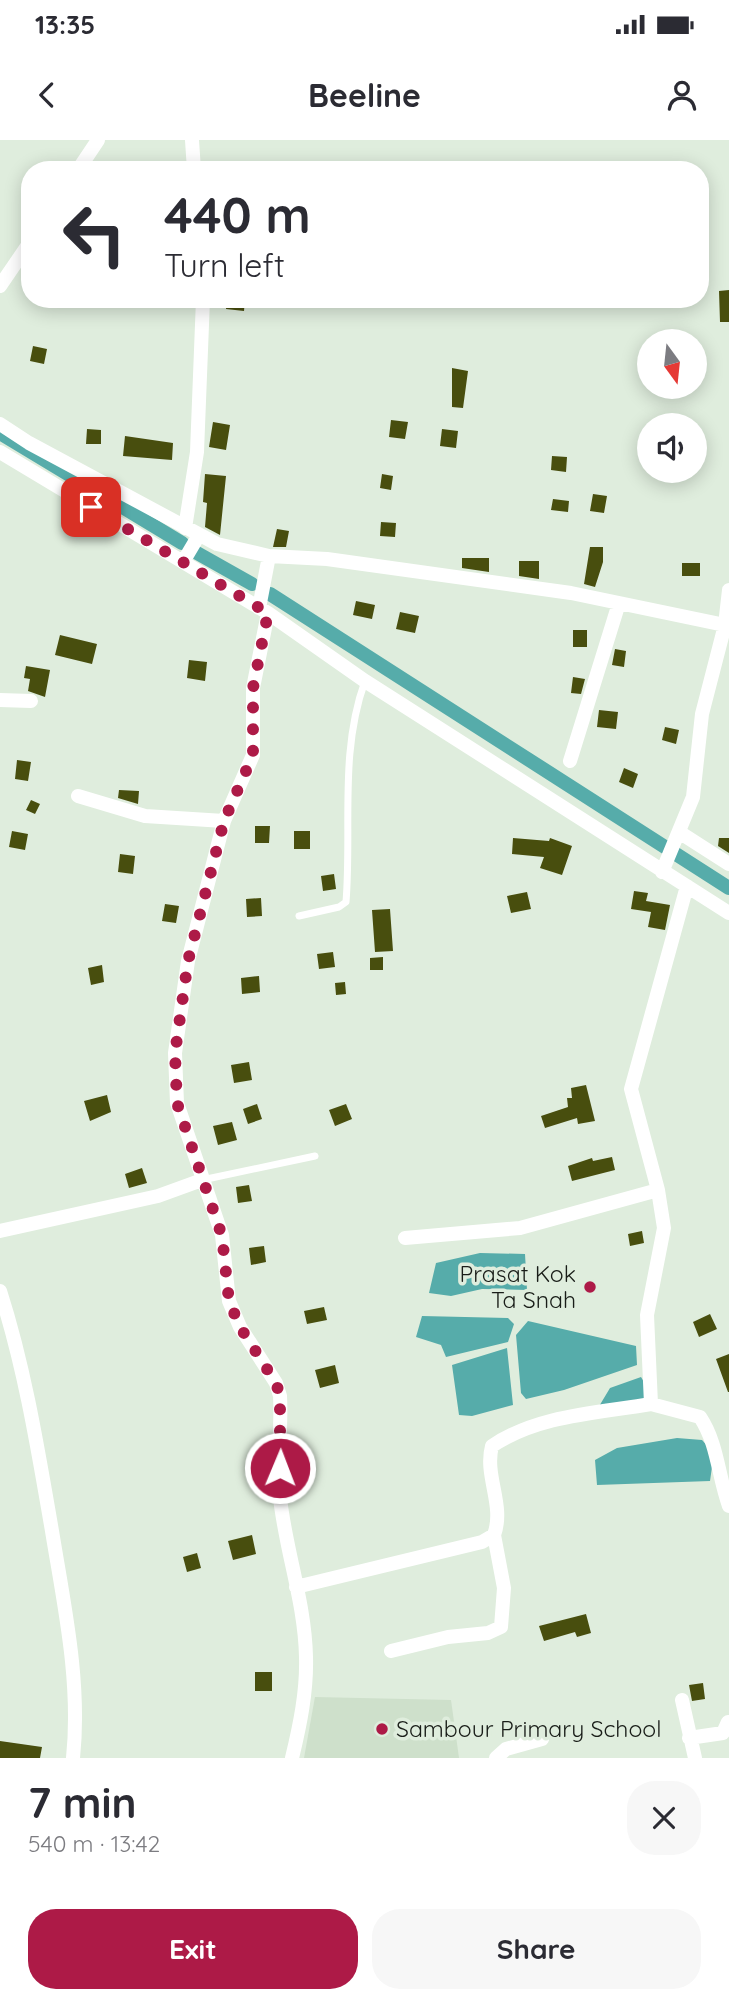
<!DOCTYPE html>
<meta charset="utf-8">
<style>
:root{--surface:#fff;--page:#f7f7f7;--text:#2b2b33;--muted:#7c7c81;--accent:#ad1a47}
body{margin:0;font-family:Quicksand,sans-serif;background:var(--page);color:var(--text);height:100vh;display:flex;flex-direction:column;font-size:26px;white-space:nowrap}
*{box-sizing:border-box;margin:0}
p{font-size:23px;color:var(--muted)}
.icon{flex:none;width:38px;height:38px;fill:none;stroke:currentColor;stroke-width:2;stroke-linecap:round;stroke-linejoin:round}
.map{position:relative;height:1618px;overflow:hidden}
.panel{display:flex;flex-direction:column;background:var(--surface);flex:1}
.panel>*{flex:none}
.hud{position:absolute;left:21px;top:21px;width:688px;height:147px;border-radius:28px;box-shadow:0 4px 18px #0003;background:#fff;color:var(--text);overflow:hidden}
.needle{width:46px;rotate:165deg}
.controls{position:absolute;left:637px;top:189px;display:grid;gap:14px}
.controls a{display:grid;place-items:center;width:70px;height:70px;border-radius:50%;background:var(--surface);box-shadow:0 4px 18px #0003;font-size:35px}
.pin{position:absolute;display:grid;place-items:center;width:60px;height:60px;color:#fff;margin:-30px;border-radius:14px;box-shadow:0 4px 10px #0006}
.me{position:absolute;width:77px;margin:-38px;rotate:1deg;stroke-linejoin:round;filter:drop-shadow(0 0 5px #0008)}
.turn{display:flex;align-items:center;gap:24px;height:147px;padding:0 28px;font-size:32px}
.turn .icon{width:91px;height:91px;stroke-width:2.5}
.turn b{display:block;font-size:49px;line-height:60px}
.round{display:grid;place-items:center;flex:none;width:74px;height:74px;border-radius:28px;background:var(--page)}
.head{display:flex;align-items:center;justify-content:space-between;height:119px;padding:0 28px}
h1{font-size:42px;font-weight:700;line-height:52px}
.action{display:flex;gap:14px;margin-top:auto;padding:14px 28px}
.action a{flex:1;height:80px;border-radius:28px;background:var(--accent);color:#fff;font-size:28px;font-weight:700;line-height:80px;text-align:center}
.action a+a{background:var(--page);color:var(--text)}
.status{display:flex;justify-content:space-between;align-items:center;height:49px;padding:0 35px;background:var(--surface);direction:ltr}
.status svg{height:19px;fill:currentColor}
header{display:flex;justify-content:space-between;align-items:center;height:91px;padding:0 28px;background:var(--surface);font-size:32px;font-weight:700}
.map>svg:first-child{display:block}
.built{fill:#cee0cb}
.water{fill:#56acaa}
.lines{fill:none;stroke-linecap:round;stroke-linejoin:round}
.canal{stroke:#56acaa;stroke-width:14}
.building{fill:#484e0e}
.service{stroke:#fff;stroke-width:7}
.minor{stroke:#fff;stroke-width:14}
.route{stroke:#ad1a47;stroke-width:12;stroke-dasharray:0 21.6}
.poi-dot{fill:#ad1a47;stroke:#dfeddd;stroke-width:2.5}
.labels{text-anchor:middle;stroke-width:7;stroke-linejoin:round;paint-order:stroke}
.poi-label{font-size:23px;fill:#191d18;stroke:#dfeddd;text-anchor:end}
</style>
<div class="status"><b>13:35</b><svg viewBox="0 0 49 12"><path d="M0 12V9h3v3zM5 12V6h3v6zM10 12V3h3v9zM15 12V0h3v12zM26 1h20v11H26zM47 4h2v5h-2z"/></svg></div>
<header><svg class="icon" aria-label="back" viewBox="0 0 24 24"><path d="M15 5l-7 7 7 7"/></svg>Beeline<svg class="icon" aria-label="person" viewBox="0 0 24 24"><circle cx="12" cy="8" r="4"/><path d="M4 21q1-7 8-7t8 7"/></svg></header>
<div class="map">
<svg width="729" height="1618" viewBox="0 0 729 1618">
<rect width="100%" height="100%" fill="#dfeddd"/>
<path class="built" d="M315,1557L451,1560L459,1618H304Z"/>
<path class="water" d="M480,1113L525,1114L527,1150L482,1149L451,1156L429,1153L436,1123Z
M422,1176L508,1178L514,1184L508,1202L446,1217L441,1205L416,1197Z
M528,1181L636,1206L637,1225L564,1250L526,1259L521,1253L516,1195Z
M507,1208L513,1265L472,1276L459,1275L452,1225Z
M641,1237L649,1250L644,1264L598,1268L610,1248Z
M677,1298L702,1300L714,1313L710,1341L597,1345L595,1320L617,1308Z"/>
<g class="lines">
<path class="canal" d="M0,293L182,403
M197,413L252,444
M270,454L729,748"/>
</g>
<path class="building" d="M729,150V182H720L719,151Z
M227,159H245L244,171L226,169Z
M33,206L47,209L44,224L30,221Z
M452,228L468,231L463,268L452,267Z
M391,280L408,282L405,299L389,297Z
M213,282L230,285L226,310L209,307Z
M87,289L101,290V304H86Z
M442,289L458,291L456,308L440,306Z
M125,296L173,303L172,320L123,316Z
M552,316L567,317L566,332L551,330Z
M205,334L226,336L220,395L205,387L207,363L203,362Z
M382,334L393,336L391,350L380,348Z
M593,354L607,356L604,373L590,371Z
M553,359L569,361L568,372L551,370Z
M381,382L396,383L395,397L380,396Z
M277,389L289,391L286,407H273Z
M590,407H603V422L595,447L584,444Z
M462,418H489V432L462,428Z
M519,421H539V439L519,436Z
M682,423H700V436H682Z
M356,461L375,465L372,479L353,475Z
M400,472L419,476L415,493L396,489Z
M573,490H587V507H573Z
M60,495L97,504L92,524L55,515Z
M615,509L626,511L624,527L612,525Z
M189,520L207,522L205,541L187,538Z
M26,526L50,530L45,557L28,551L30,539L24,538Z
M573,537L585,539L581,554L571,553Z
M599,570L618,572L616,589L597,587Z
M665,587L679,590L676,604L662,600Z
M17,620L31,622L28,641L15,639Z
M624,628L638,634L633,648L619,642Z
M119,650L139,651L138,664L118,658Z
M31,660L40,664L35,674L26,670Z
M255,686H270L269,703H255Z
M12,691L28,694L25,710L9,707Z
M294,691H310V709H294Z
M513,698L549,701L550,698L572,706L562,735L540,728L544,717L512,714Z
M719,698H729V713L718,706Z
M120,714L135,716L133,734L118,732Z
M334,734L336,749L323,751L321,736Z
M634,751L648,753L646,761L670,765L665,790L648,787L651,772L631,769Z
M527,752L531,769L511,773L507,756Z
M261,758L262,776L247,777L246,759Z
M165,764L179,766L176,783L162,781Z
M390,769L393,811L375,812L372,770Z
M333,812L335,827L319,829L317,814Z
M383,817V830H370V818Z
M102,825L104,842L91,845L88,828Z
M259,836L260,852L242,854L241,838Z
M345,842L346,854L336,855L335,843Z
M249,922L252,940L234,943L231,925Z
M586,945L595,981L578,984L577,978L545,988L541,976L568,967L567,958H572L571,948Z
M107,955L111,972L90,981L84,961Z
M257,964L262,979L248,984L243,969Z
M346,964L352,979L335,986L329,970Z
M232,982L237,1000L218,1005L213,986Z
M612,1017L615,1030L572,1041L568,1026L592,1018L593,1021Z
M142,1028L147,1043L129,1048L125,1034Z
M249,1045L252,1061L238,1063L236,1047Z
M642,1091L644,1103L630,1106L628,1094Z
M264,1106L266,1122L251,1125L249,1108Z
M324,1167L327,1180L307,1184L304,1171Z
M710,1174L717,1189L699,1197L693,1182Z
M729,1214V1252H728L716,1219Z
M335,1225L339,1243L320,1248L315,1230Z
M252,1395L256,1414L233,1420L228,1401Z
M197,1413L201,1428L187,1432L183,1417Z
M586,1474L591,1493L577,1497L575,1492L544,1501L539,1486Z
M255,1532H272V1551H255Z
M703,1543L705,1559L692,1561L689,1545Z
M0,1601L42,1607L40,1618H0Z"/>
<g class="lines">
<path class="service" d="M299,776L339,767L346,762C352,688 339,613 365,541
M202,1040L315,1016"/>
<path class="minor" d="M192,0L194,30
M78,30L98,0
M0,146L30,102
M0,284L29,303L217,404L269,416L327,419L571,453L729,486
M0,312L268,473L365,541L729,773
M185,388L197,312L203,159
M183,422L199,395
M259,468L269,416
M268,473L253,548V615L224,681L188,821L175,913L177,963L222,1095L229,1161L240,1187L276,1243L280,1256C282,1290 276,1325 280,1358C286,1412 305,1463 306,1517C307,1551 300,1585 292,1618
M0,560L31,561
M570,621L619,463
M78,656L145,676L224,681
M679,692L729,724
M662,732L693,657L702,574L725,485L729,450
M687,746L631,949L658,1050L664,1088L647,1175L651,1264L700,1277C718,1304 718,1336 729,1366
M0,1091L158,1056L202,1040
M405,1098L520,1088L658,1050
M0,1151C25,1229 38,1310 52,1391C64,1465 81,1542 73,1618
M296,1447L482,1402L494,1395C505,1365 484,1336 492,1306C538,1275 598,1273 651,1264
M391,1511L448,1497L488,1493L501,1487L504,1448L494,1395
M682,1560L695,1618
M689,1598L723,1593L728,1582
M496,1618L506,1609L542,1599"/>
</g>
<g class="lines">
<path class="route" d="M91,367L268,473L253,548V615L224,681L188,821L175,913L177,963L222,1096L229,1161L240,1187L276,1243L280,1256V1328"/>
</g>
<g class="poi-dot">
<circle cx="590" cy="1147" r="7"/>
<circle cx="382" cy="1589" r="7"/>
</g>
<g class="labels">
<g class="poi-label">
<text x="576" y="1142">Prasat Kok<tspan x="576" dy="26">Ta Snah</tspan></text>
<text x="396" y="1597" text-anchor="start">Sambour Primary School</text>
</g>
</g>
</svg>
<div class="controls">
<a><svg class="needle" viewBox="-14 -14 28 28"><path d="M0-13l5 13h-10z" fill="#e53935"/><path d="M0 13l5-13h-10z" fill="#7c7c81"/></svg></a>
<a><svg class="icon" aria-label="sound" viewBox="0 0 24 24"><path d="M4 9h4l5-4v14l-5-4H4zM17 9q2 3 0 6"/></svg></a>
</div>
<div class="pin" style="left:91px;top:367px;background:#d93025"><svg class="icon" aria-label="arrive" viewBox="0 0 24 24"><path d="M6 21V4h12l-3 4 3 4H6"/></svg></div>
<svg class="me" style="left:280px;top:1328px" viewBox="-20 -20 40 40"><circle r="17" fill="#ad1a47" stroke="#fff" stroke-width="3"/><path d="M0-11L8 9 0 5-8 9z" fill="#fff"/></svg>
<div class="hud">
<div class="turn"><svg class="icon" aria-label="left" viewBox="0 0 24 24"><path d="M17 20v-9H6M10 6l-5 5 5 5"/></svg><div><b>440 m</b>Turn left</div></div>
</div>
</div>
<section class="panel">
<div class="head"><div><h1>7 min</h1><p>540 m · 13:42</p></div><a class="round"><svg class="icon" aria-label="close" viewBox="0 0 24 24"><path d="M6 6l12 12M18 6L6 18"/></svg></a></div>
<div class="action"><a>Exit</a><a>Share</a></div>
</section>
